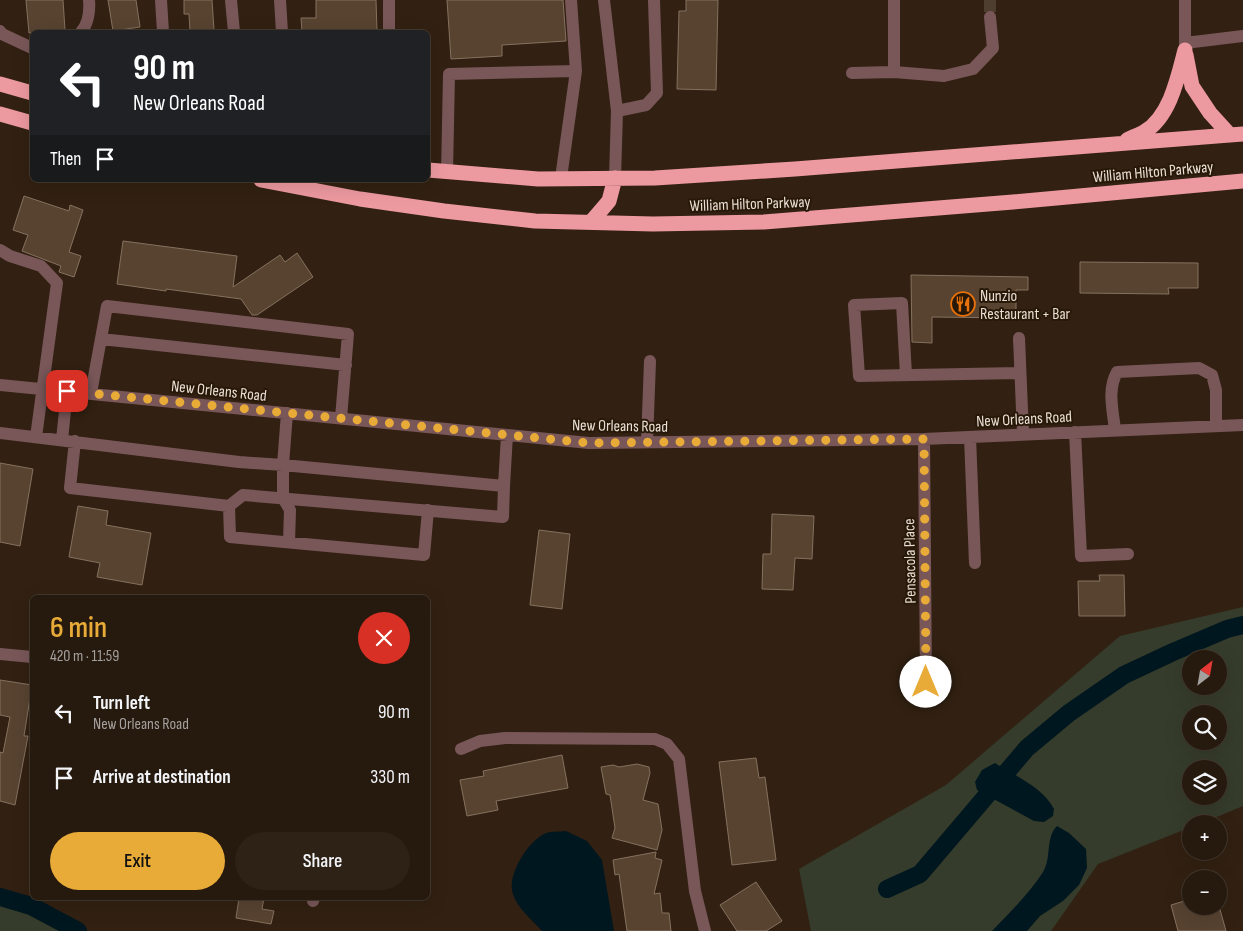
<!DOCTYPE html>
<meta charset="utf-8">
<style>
:root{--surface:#26190e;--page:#2e2217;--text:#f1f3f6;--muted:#a4a09e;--line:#42382e;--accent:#e9ab38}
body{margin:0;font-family:"Sofia Sans Condensed",sans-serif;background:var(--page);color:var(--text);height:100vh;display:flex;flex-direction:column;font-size:19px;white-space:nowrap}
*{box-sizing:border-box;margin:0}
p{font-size:16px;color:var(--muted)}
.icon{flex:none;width:28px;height:28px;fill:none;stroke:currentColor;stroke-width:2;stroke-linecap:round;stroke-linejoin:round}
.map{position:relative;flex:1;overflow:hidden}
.panel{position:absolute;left:30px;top:595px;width:400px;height:305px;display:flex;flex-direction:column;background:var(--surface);border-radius:8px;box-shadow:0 5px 20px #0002,0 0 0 1px var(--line)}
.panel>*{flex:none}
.banner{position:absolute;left:30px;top:30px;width:400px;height:152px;border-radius:8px;box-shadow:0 5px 20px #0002,0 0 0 1px var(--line);background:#202124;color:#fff;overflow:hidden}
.needle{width:32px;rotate:31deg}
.tools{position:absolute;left:1182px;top:650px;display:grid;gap:10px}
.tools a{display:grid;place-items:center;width:45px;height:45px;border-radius:50%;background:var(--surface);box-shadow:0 5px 20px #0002,0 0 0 1px var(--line);font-size:25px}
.pin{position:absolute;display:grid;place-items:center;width:42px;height:42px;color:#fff;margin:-21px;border-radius:10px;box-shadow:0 2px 8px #0006}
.me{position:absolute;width:55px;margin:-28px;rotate:0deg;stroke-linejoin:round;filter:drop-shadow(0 0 4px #0008)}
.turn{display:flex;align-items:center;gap:18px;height:105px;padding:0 20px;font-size:22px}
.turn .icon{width:65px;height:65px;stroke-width:2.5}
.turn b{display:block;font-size:35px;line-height:42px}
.then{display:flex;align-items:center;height:48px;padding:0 20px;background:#0003;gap:10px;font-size:19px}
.round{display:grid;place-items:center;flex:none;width:52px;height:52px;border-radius:26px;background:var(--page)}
.overview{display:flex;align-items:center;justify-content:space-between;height:85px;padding:0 20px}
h1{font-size:30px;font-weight:600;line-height:38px;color:var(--accent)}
.cta{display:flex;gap:10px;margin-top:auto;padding:10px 20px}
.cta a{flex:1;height:58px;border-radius:30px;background:var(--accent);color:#111;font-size:20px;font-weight:600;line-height:58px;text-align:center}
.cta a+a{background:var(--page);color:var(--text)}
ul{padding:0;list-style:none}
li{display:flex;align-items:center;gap:15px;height:65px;padding:0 20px}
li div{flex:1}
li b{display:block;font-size:19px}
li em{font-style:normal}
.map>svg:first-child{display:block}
.green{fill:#363c2b;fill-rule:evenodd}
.water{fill:#01171f}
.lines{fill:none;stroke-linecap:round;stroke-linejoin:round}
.canal{stroke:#01171f;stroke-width:18}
.building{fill:#584331;stroke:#86715f}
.minor-tunnel{stroke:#4e3e2f;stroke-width:12;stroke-dasharray:12 6;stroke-linecap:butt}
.minor{stroke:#795759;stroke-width:12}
.highway{stroke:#ed99a0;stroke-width:15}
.route{stroke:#e9ab38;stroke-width:9;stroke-dasharray:0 16.2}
.labels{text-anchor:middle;stroke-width:4;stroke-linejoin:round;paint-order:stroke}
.street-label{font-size:16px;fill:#ebdfd5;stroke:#281808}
.poi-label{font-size:16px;fill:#ebdfd5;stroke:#281808;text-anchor:start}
</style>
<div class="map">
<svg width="1243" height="931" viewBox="0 0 1243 931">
<rect width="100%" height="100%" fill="#322112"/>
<path class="green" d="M1243,607V806L1200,824H1191V827L1098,864L1051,931H811L799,869L946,785L1120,636ZM1191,659H1219V686H1191ZM1191,714H1219V741H1191ZM1191,769H1219V796H1191Z
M0,897L31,906L78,931H0Z"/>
<path class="water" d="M995,763C1015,776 1043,787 1054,809L1053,816L1044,822L1034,821L977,790L975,782L982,770Z
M1057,826L1069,833L1086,849L1087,868L1079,885L1063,901L1040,916L1027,931H992C1010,912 1029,894 1043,872C1052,858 1045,838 1057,826Z
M566,831L587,841L602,860L614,931H542C533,921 517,908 513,894C506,875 529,840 546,833C552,831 560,832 566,831Z"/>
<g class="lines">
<path class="canal" d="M887,889L920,874L1027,748L1069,713L1124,675L1173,652L1227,629L1243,625
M0,897L31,906L78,931"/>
</g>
<path class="building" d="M26,0H63L65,30L29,33Z
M108,0H136L140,27L113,31Z
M184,0H212L214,30L190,31L189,14H184Z
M316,0H376L377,32H302L301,18H316Z
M447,0H563L566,41L502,45V56L451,59Z
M686,0H718L716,90L677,89L679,11H686Z
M24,196L69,211L70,205L83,210L69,252L81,256L74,277L59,272L61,266L22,251L28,235L13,230Z
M123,241L237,256L233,287L280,255L285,262L297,253L313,277L257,315H252L241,299L166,289V291L117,284Z
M1080,262L1198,263V288H1168L1169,294L1080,293Z
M911,275L1028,277V290H1016V318L932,317V343L912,342Z
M0,463L33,469L20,546L0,542Z
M78,506L108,511L106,525L151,533L142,585L97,577L100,563L69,557Z
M772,514L814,516L812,559L795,558L793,590L762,589L763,554H771Z
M539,530L570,534L562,609L530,605Z
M1099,575H1124L1125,616H1079L1078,581H1100Z
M0,680L32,685L24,736H28L15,805L0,801V752L3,753L10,717L0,715Z
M562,755L568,788L496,801L498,810L467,816L460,780L484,776L483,771Z
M756,758L759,778L765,777L776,860L732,865L719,762Z
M637,764L649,767L650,773L643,800L658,804L662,830L657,850L612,838L615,828L610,795L606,794L601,767L613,765L619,767Z
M656,852L655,858L662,860L654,894L660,893L662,913H669L671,931H627L619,874L615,875L613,860Z
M756,882L782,921L766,931H737L720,905Z
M239,898H264L262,909L274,911L271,924L236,918Z
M1191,899V906H1219L1226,931H1178L1171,905Z"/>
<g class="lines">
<path class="minor-tunnel" d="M990,0V17"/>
<path class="minor" d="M161,0L163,32
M231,0L234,32
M280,0L282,32
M389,0V32
M571,0L576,71
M604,0L617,111L615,178
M0,31L2,34L32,48
M81,32C88,24 90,11 89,0
M1185,43L1243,36
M1185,50V0
M894,72V0
M852,73L894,72L944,76L973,69L993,48L990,17
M617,111L646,105L657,93L654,0
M447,173L449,74L576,71L561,178
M0,250L10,256L41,266L57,283L36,437
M1019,338L1023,434
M101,339L346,365
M906,375L902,303L854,305L859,376L1020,373
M0,385L589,443L924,439L1243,425
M91,393L107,306L348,334L341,418
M1115,430C1113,411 1107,390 1117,372L1199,368L1212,375L1216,390V425
M1075,432L1081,556L1128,554
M0,433L239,462L283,465L287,413
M970,437L975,563
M924,439L926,682
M62,440L67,391
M75,441L70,488L229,506L243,495L503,517L504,486
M647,442L650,361
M229,506L230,537L424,555L428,510
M289,542L290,510L283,498V465L504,486L507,435
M0,654L32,657
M461,749L480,741L505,738L655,739L667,744L679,759L695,891L705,931
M313,901L314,898"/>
<path class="highway" d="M1186,55L1192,86L1210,113L1230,135
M0,84L32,93
M0,114L32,123
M1127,140C1132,137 1139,135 1144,132C1170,117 1178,77 1185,50
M428,170L538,179L655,178L795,169L1243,134
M261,180L360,199L444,211L535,221L653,224L764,222L1013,202L1243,181
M591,222L609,201L615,178"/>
</g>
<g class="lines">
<path class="route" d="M67,391L589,443L924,439L926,682"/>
</g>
<defs>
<g id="restaurant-ring" transform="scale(1.25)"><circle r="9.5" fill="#281808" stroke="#e8710a" stroke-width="1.5"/><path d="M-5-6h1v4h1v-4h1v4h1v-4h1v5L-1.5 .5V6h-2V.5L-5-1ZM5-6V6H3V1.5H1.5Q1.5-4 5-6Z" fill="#e8710a"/></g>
</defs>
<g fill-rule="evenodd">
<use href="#restaurant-ring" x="963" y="304"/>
</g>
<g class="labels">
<g class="street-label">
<text transform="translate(1153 171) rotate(-5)" y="6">William Hilton Parkway</text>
<text transform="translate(750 203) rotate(-2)" y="6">William Hilton Parkway</text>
<text transform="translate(219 390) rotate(6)" y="6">New Orleans Road</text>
<text transform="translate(1024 418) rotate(-3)" y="6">New Orleans Road</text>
<text transform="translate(620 425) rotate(1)" y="6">New Orleans Road</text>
<text transform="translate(909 561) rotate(-91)" y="6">Pensacola Place</text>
</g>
<g class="poi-label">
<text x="980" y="301">Nunzio<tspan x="980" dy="18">Restaurant + Bar</tspan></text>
</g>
</g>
</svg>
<div class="tools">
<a><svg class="needle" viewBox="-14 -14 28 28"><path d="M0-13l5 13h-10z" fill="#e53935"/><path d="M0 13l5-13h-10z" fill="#a4a09e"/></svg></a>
<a><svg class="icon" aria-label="search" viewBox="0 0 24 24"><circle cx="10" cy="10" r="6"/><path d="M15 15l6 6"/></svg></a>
<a><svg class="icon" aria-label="layers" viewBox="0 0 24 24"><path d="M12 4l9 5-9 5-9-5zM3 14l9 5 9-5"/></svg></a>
<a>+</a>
<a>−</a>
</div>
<div class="pin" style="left:67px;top:391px;background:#d93025"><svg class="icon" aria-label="arrive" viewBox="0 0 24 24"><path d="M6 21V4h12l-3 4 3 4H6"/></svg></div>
<svg class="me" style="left:926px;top:682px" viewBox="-20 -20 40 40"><circle r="19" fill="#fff"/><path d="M0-13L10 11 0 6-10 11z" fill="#e9ab38"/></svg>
<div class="banner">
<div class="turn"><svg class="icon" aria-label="left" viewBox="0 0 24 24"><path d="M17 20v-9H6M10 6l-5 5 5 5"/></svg><div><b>90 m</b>New Orleans Road</div></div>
<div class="then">Then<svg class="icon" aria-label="arrive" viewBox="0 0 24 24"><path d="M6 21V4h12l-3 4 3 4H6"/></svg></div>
</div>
<section class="panel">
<div class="overview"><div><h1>6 min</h1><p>420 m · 11:59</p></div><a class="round" style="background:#d93025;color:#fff"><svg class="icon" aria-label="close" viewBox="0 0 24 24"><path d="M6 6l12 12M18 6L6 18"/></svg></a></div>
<ul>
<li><svg class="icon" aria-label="left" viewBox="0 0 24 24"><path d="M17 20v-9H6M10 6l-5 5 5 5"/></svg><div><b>Turn left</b><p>New Orleans Road</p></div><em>90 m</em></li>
<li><svg class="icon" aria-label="arrive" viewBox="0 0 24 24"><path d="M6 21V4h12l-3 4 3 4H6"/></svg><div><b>Arrive at destination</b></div><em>330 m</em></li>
</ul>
<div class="cta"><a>Exit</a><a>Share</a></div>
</section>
</div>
